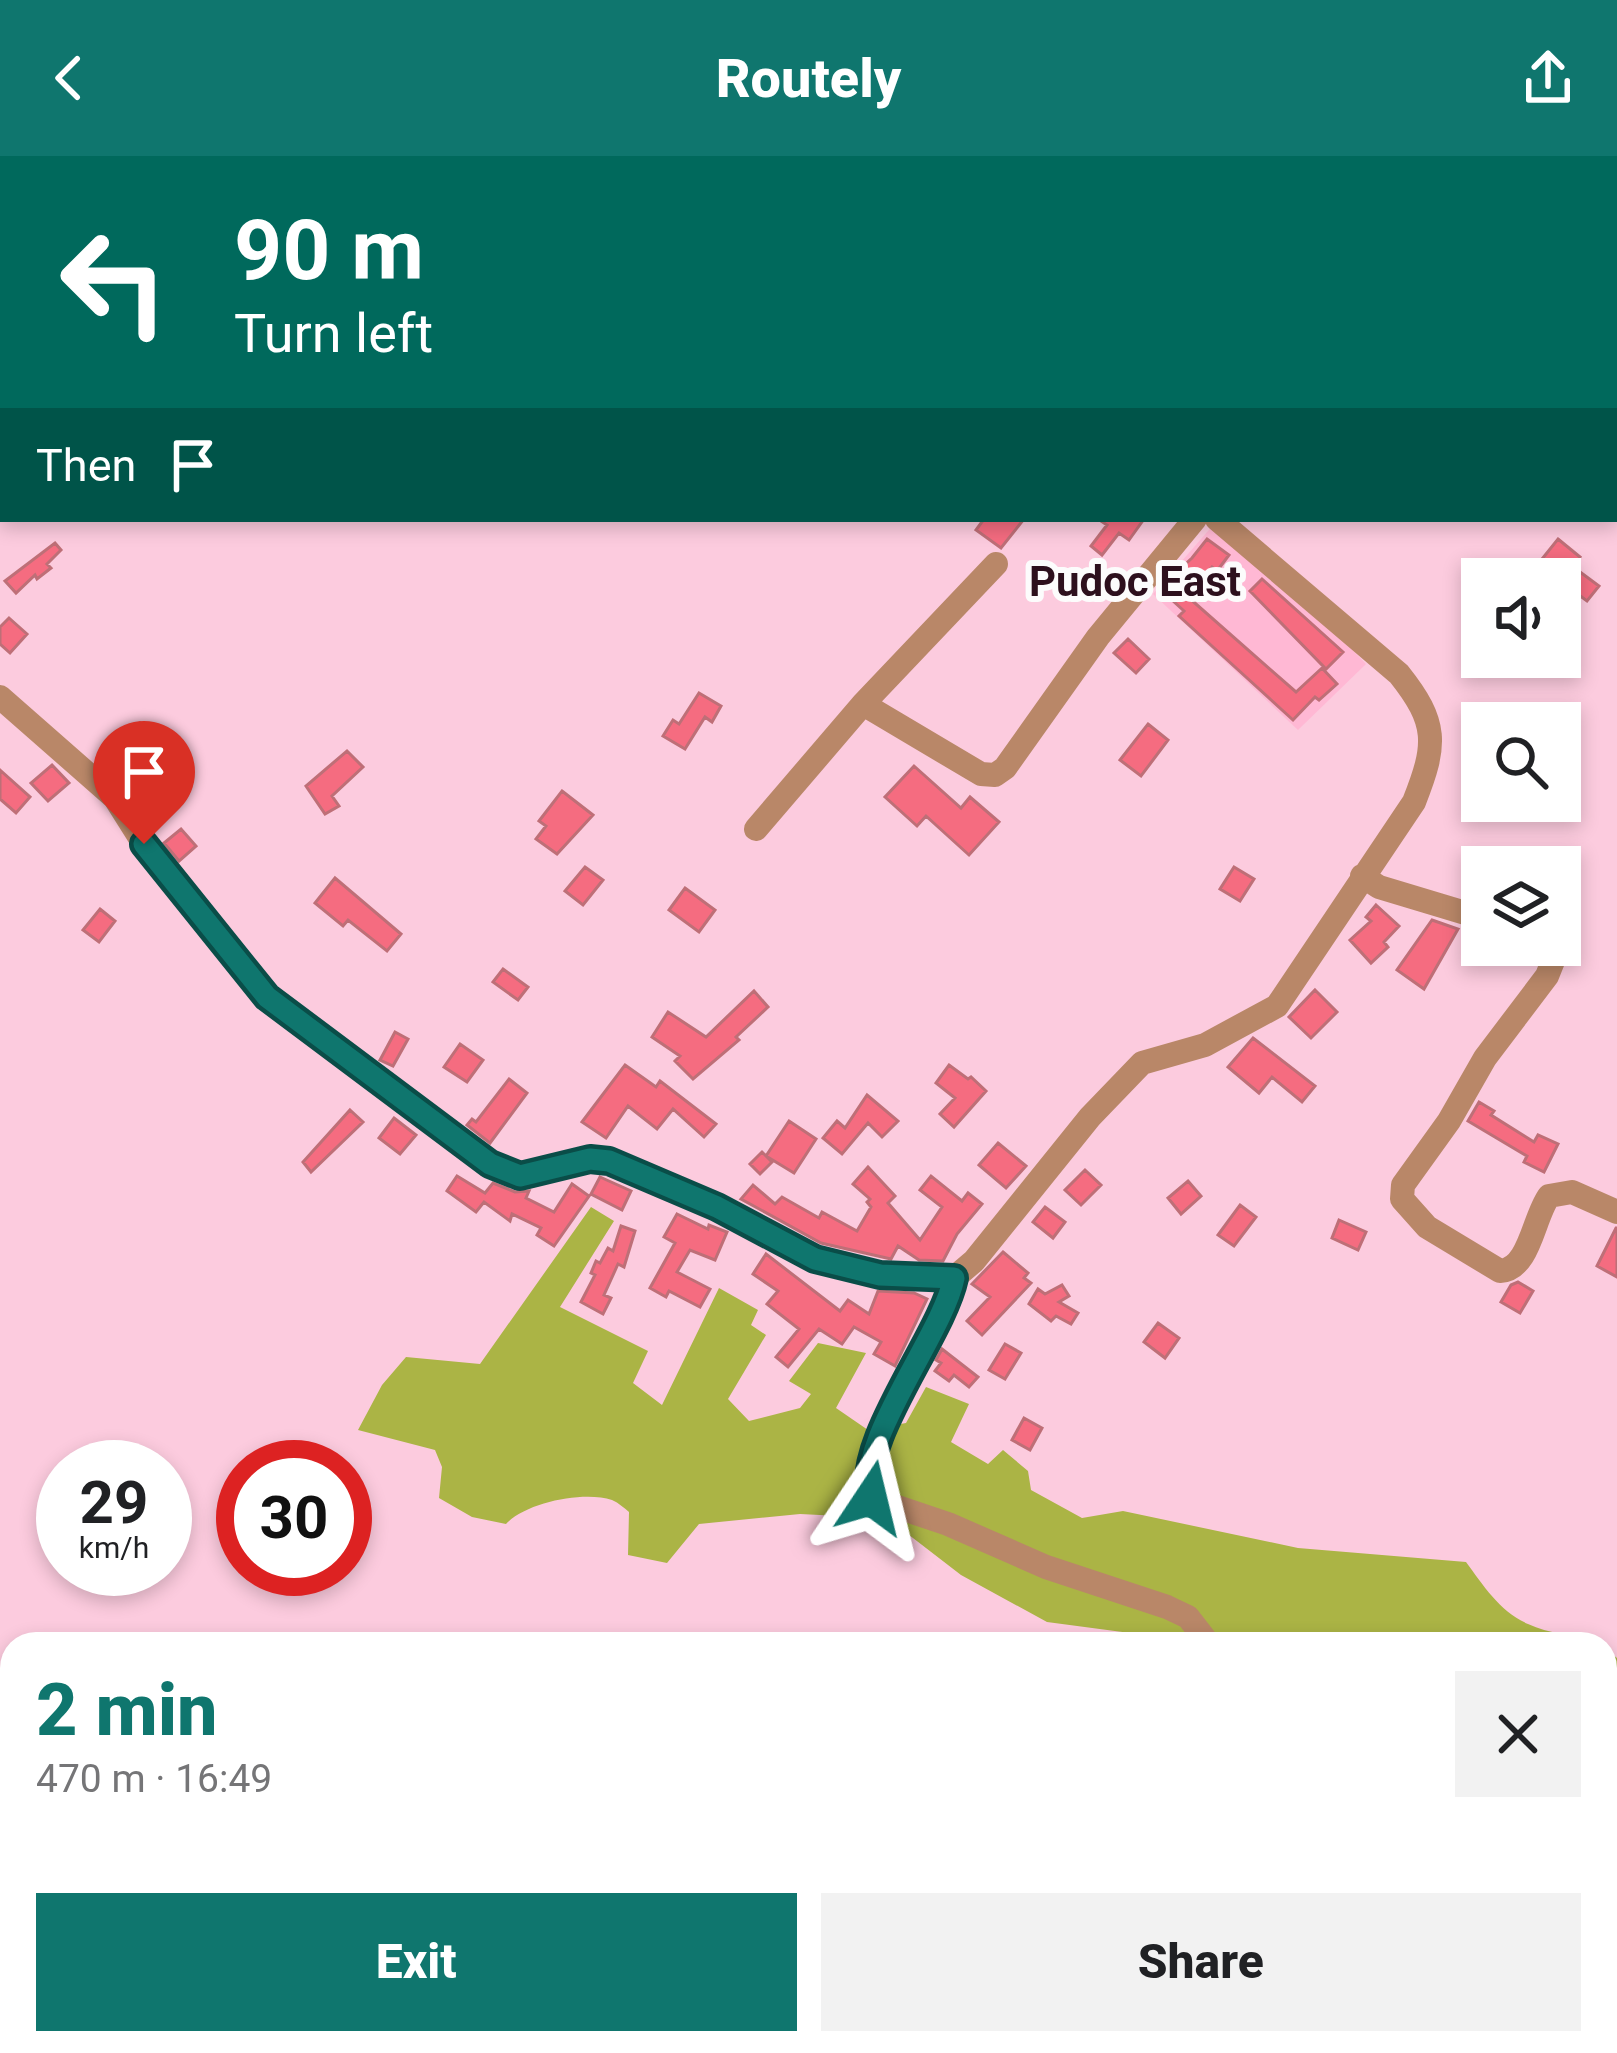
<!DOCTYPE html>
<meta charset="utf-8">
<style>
:root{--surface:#fff;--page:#f2f2f2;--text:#202124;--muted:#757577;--accent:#0f766e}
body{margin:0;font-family:Roboto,sans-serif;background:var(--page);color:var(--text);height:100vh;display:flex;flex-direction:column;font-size:45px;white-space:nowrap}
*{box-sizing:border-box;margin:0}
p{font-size:39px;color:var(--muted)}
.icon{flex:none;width:66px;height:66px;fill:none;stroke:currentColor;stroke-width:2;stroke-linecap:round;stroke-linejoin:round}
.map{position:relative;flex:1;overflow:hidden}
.details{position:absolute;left:0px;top:1476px;width:1617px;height:423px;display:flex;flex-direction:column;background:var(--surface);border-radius:36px 36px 0 0;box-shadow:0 6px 18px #0003}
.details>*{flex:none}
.top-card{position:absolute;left:0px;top:0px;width:1617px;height:366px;box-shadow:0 6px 18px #0003;background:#00695c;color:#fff;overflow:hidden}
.buttons{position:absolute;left:1461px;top:402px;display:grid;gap:24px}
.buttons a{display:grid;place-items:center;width:120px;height:120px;border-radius:0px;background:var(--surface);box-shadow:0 6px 18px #0003;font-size:60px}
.speed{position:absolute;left:36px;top:1284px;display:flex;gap:24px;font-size:60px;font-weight:700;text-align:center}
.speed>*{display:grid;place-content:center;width:156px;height:156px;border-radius:50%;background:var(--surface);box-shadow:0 6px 18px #0003;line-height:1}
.speed small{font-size:30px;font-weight:400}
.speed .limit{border:18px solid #d22;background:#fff;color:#111}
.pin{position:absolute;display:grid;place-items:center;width:102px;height:102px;color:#fff;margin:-123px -51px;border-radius:50% 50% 50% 0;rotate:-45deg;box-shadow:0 0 12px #0007}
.pin .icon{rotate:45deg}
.me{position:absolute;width:132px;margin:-66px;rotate:10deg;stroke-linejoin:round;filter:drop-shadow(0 0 9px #0008)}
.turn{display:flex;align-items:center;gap:42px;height:252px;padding:0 36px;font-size:54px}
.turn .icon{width:156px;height:156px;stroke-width:2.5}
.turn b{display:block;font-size:84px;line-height:102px}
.then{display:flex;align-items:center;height:114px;padding:0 36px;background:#0003;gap:24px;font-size:45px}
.round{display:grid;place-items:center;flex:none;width:126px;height:126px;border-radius:0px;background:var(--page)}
.overview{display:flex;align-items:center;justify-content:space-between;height:204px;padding:0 36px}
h1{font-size:72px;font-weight:800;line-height:90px;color:var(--accent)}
.cta{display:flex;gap:24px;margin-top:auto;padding:24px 36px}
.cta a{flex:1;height:138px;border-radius:0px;background:var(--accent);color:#fff;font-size:48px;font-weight:800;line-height:138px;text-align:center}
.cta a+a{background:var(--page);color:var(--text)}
header{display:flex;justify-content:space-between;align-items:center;height:156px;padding:0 36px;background:var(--accent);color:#fff;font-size:54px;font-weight:800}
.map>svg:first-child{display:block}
.built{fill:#ffb8d4}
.green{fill:#c5cf40}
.forest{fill:#abb445}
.water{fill:#31987f}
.building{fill:#f56c80;stroke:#be6f77;stroke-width:3}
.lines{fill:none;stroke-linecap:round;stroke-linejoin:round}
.minor{stroke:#b98768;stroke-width:24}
.route-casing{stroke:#0a4d48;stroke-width:30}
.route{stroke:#0f766e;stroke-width:21}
.labels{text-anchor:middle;stroke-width:12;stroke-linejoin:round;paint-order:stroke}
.quarter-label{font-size:42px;font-weight:bold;fill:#2d101d;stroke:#fcfcfc}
</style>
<header><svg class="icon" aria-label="back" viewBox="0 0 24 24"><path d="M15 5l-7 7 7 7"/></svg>Routely<svg class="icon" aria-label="share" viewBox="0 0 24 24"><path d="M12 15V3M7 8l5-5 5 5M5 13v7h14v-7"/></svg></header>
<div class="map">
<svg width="1617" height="1897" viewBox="0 0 1617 1897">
<rect width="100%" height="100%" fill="#fccbde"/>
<path class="built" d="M1215,367L1306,446L1366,508L1298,574L1153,438Z"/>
<path class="green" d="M1605,1710L1617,1722V1897H1436L1437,1887H1605Z"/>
<path class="forest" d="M591,1051L614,1065L560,1151L648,1195L633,1227L662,1249L719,1132L758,1154L751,1169L766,1179L728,1243L749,1265L800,1252L811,1238L789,1225L818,1187L866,1197L836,1252L868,1274L906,1267L926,1231L969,1248L951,1286L988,1308L1003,1294L1028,1315L1031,1334L1082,1362L1123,1355L1298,1392L1466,1406C1483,1429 1500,1456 1528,1468C1549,1478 1572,1478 1594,1488H1168L1160,1481L1047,1466L961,1419L900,1372L860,1361L800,1358L699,1368L667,1407L628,1399L629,1356C624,1352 619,1347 612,1344C584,1335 527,1346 506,1368L472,1361L439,1342L442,1311L435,1294L358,1274L382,1229L406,1201L480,1208Z
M1605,1493L1617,1502V1722L1605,1710Z
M185,1887H325L336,1897H197Z"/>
<path class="water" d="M0,1745L12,1751V1873L0,1863Z
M30,1887H181L197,1897H42Z"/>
<path class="building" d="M984,363H1024L1001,392L976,374Z
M1098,363H1144L1129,384L1119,377L1102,399L1091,390L1107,369Z
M1207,383L1229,399L1217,415L1212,411L1188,441L1296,536L1322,512L1337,528L1319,544L1315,541L1293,564L1179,460L1184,455L1159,432L1192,402Z
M1558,383L1580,401L1572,410L1599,430L1587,445L1579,439L1560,470V423H1526Z
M55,387L61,394L47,408L51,412L37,423L35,419L16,437L5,425Z
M1262,423L1343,496L1326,513L1250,435Z
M9,462L27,478L10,497L0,488V471Z
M1128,483L1149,503L1136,517L1114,497Z
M699,537L721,550L712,566L705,561L685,593L663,580L673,564L679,568Z
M140,567L155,581L118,616L104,602Z
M1148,568L1168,584L1141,620L1120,604Z
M347,595L363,611L332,640L339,650L325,658L306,630Z
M52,609L69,627L48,645L31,627Z
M914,610L961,652L970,641L999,666L969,699L926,660L917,670L885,641Z
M0,614L30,641L16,657L0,643Z
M562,635L593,659L557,698L536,683L546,670L539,665Z
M181,673L196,690L179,705L164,687Z
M585,711L603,724L583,749L565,735Z
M1234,711L1254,723L1240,745L1220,733Z
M335,722L401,778L387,795L348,764L343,770L315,747Z
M685,732L715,754L699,776L669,754Z
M1376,749L1399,770L1384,786L1388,791L1371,807L1350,784L1371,765L1366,761Z
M100,753L115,765L99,786L83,774Z
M1432,764L1458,773L1424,833L1397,814Z
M503,813L528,831L518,844L493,826Z
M1315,834L1337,856L1311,882L1289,861Z
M754,835L768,851L736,881L739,884L693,923L675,905L680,900L652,881L668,856L706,881Z
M395,876L408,883L393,910L380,904Z
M1253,882L1315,930L1302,946L1272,921L1259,937L1228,911Z
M460,888L483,904L467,926L444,911Z
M625,909L656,931L660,925L716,968L704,981L673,953L657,973L628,950L606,982L582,966Z
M949,909L968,923L971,921L986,935L954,971L940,958L955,942L936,927Z
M509,923L527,937L490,987L467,969L472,963L476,966Z
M867,939L898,965L882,981L868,967L842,998L823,982L837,965L845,972Z
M1479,946L1494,955L1491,959L1534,986L1538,979L1558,988L1544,1016L1524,1006L1527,1000L1468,965Z
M350,954L363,966L311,1016L303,1006Z
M394,962L416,979L400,998L379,982Z
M789,965L816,983L794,1017L766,1000L772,1006L760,1018L750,1008L762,996L766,1000Z
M998,987L1026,1010L1006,1032L979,1009Z
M868,1011L895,1040L888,1047L920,1084L942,1051L920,1034L931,1020L962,1045L968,1037L982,1048L957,1078L943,1105L919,1104L898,1090L891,1103L821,1087L741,1043L753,1029L775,1048L782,1041L819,1062L822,1056L857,1075L871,1051L867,1046L870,1043L853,1028Z
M1085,1014L1101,1029L1081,1049L1065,1034Z
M457,1020L485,1037L493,1027L515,1036L529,1035L526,1042L554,1056L572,1028L589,1040L554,1090L537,1079L541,1072L512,1058L510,1065L484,1046L476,1056L447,1035Z
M600,1021L631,1035L622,1054L591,1038Z
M1188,1025L1201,1040L1181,1058L1168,1042Z
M1240,1049L1256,1061L1234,1090L1218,1079Z
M1045,1051L1065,1066L1053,1082L1033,1066Z
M677,1058L708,1073L709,1069L727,1076L715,1104L690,1094L677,1116L710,1133L700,1151L669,1135L666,1141L650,1132L675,1087L664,1081Z
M1339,1064L1366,1076L1358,1094L1332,1082Z
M621,1070L635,1075L624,1111L618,1108L604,1139L611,1142L603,1158L581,1146L595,1119L591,1117L596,1105L600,1107L608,1092L613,1095Z
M1616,1072H1617V1121L1597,1110Z
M1003,1096L1028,1117L1024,1122L1031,1127L982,1179L967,1165L990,1141L972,1128Z
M766,1098L840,1155L848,1144L869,1158L878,1135L914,1137L927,1143L895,1210L874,1198L881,1186L854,1171L842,1188L819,1173L788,1211L776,1201L799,1173L767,1148L778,1135L753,1118Z
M1518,1126L1533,1135L1520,1157L1501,1146L1511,1129Z
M1062,1129L1069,1140L1059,1146L1078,1157L1071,1168L1056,1160L1051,1165L1029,1148L1038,1133L1045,1138Z
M1158,1167L1179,1182L1165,1202L1144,1186Z
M1005,1188L1021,1197L1005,1223L989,1214Z
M942,1193L978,1221L969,1231L954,1219L949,1225L935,1215L941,1207L936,1204Z
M1024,1262L1042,1272L1030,1294L1012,1284Z"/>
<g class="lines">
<path class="minor" d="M904,0L907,3
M4,3L7,0
M1,203L3,207
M0,273L3,269
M996,408L863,548L981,618L995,619L1005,612L1098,481L1195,363
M0,541L115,642L144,688L267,841L491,1008L520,1020L589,1003L609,1005L717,1051L815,1103L880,1119L954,1122L974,1105L1090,961L1142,907L1205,889L1277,850L1414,646C1437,588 1438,567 1399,518L1217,363
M756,673L863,548
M1362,720L1379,731L1482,762
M1548,789L1553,805L1547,820L1485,902L1449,965L1403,1029L1402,1043L1427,1071L1500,1115C1530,1113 1533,1062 1549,1040L1572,1036L1617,1056
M954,1122C943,1180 853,1287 871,1342L948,1368L1046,1411L1167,1451L1188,1461L1209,1488
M1453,1897L1456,1887"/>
</g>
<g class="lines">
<g class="route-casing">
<path id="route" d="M144,688L267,841L490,1008L520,1020L590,1003L609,1005L717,1051L815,1103L880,1119L954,1122C942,1180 854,1287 871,1342"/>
</g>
<use href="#route" class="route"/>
</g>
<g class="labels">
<g class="quarter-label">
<text x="1135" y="440">Pudoc East</text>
</g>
</g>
</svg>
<div class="buttons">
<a><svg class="icon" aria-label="sound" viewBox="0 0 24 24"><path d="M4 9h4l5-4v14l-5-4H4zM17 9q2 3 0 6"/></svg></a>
<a><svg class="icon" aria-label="search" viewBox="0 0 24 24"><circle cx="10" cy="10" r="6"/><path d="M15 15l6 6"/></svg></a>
<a><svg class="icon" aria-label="layers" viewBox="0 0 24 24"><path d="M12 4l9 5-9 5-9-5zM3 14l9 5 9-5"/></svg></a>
</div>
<div class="speed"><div>29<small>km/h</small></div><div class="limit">30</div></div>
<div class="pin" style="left:144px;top:688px;background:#d93025"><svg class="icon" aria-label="arrive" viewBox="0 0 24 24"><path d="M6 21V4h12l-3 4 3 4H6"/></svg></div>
<svg class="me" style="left:871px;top:1342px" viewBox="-20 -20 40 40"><path d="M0-17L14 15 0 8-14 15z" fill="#0f766e" stroke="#fff" stroke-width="4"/></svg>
<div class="top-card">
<div class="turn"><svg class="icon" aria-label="left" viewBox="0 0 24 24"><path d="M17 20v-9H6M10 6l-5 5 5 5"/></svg><div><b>90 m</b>Turn left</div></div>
<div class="then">Then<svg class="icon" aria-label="arrive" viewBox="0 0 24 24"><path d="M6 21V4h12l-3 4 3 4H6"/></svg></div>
</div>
<section class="details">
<div class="overview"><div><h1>2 min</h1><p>470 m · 16:49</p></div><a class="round"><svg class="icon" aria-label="close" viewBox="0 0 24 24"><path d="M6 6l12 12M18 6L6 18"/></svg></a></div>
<div class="cta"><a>Exit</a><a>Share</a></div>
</section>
</div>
